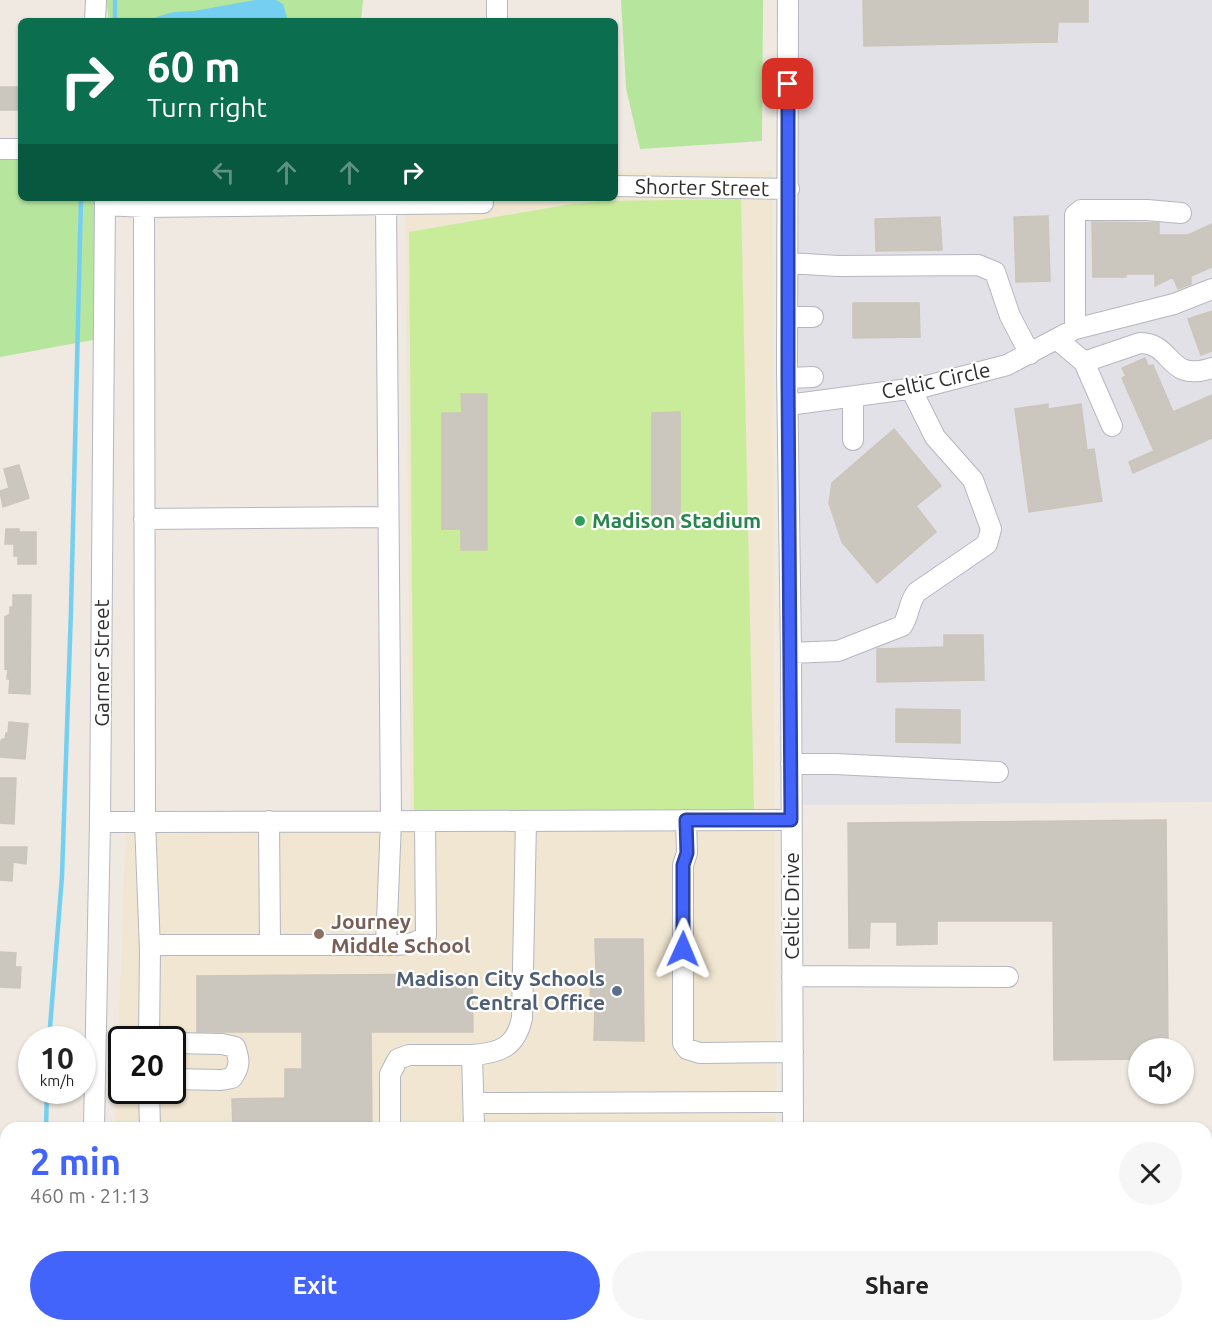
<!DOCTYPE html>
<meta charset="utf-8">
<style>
:root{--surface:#fff;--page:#f6f6f6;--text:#222;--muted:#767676;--accent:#4264fb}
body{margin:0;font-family:Ubuntu,sans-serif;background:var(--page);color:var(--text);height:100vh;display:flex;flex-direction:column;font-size:22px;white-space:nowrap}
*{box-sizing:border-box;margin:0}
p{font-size:20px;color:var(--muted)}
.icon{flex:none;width:33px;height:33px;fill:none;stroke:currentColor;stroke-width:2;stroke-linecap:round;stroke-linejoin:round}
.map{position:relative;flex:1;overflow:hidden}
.panel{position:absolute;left:0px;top:1122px;width:1212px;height:210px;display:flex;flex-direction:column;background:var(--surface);border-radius:18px 18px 0 0;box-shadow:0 2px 4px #0004}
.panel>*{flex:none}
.hud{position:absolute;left:18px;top:18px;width:600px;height:183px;border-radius:9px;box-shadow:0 2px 4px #0004;background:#0b6e4f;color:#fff;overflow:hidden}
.buttons{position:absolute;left:1128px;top:1038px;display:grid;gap:12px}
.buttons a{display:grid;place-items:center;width:66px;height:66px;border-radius:50%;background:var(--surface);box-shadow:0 2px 4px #0004;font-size:30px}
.speed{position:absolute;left:18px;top:1026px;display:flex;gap:12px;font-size:30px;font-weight:700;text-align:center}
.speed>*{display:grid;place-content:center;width:78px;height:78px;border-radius:50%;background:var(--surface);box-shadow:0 2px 4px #0004;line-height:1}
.speed small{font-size:15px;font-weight:400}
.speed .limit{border:3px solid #111;border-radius:9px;background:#fff;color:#111}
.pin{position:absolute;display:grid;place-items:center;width:51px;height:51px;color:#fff;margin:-26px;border-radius:12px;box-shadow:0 3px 9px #0006}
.me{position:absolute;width:66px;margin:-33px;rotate:1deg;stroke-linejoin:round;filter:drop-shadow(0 0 4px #0008)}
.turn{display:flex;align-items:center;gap:21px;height:126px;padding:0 30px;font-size:27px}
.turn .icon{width:78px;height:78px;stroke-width:2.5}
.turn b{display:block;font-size:42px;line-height:51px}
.lanes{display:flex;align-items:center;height:57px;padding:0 30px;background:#0003;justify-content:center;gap:30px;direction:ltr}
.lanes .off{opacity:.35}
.round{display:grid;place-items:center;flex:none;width:63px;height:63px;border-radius:32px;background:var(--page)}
.headline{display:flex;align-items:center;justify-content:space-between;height:102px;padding:0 30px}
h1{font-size:36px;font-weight:700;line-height:45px;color:var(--accent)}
.cta{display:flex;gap:12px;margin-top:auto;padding:12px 30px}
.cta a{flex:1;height:69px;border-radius:36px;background:var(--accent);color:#fff;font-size:24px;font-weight:700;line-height:69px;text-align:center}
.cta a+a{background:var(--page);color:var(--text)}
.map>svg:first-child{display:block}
.industrial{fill:#e3e1e8}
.education{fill:#f0e6d1;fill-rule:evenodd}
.green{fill:#b6e59e}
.pitch{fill:#c9ec9a}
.water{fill:#75cff0}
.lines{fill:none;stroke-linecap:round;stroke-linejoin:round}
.stream{stroke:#75cff0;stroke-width:4.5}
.building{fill:#cbc7bf;stroke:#cbc5ba;stroke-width:1.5}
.minor-casing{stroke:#b4b7c1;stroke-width:22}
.minor{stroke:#fff;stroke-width:20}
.route-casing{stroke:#2b41a3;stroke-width:15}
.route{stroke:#4264fb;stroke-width:10}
.leisure-dot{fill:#2e9e5b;stroke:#fff;stroke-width:2}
.education-dot{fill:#8d6e63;stroke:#fff;stroke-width:2}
.service-dot{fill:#5c6f8a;stroke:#fff;stroke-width:2}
.labels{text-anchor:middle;stroke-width:4.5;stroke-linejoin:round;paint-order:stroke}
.street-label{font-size:21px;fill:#2e2e2e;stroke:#fff}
.leisure-label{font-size:21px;font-weight:bold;fill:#27864d;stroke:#fff;text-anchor:start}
.education-label{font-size:21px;font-weight:bold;fill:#785e54;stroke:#fff;text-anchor:start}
.service-label{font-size:21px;font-weight:bold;fill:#4e5e75;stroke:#fff;text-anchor:end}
</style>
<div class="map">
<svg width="1212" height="1332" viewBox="0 0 1212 1332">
<rect width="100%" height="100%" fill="#efe9e1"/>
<path class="industrial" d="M795,0H1212V802L803,805Z"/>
<path class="education" d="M772,170L776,1128H115L126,828L411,827L405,198H615V172H758ZM122,1040H172V1090H122Z
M108,1326H773L772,1332H108Z"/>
<path class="green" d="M106,0H363L361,21H109Z
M621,0H763L762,141L640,149L626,88Z
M0,156H21V198H105L104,338L0,357Z"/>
<path class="pitch" d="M741,199L754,809L414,812L409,232L571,204L607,201Z
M364,1326H485L486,1332H361Z
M538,1326H762V1332H538Z"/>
<path class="water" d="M255,0H276L283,4L288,21H154L156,17L174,12L194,11Z"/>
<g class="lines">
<path class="stream" d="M115,0V21
M49,1040L62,876L71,610L81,198
M46,1128L47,1090
M40,1326V1332"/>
</g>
<path class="building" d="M863,0H1088V22H1058L1057,42L864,46Z
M0,87H21V110H0Z
M1048,216L1050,281L1016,282L1014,217Z
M940,217L942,250L876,251L875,219Z
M1092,222L1159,223V235H1188L1212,224V267L1191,276V284L1178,289L1173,277L1155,286V274H1125L1126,277H1093Z
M853,303H919L920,337L853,338Z
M1212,311V351L1201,355L1188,319Z
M1145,358L1148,366L1153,365L1173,412L1212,395V438L1133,473L1129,462L1154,451L1122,378L1126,376L1122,368Z
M461,394H487V550H461V529H442V413H462Z
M1048,404V409L1081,404L1087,450L1094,449L1102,501L1029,512L1015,409Z
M680,412V529H652V413Z
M894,429L941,486L916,506L936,532L877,583L842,542L829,503L832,483Z
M19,465L29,498L3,507L0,491L9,488L4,469Z
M6,529H19V532H36V564H18V556H14V544H5Z
M13,595H31L30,694L9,693L10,679H7L8,668L5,669V617L10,614V607H13Z
M944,635H983L984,680L877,682V649L944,647Z
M896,709L960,710V743L896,742Z
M9,722L28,724L25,759L0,757V743L2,739H5L6,733H8Z
M0,778H16L14,824L0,823Z
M1166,820L1168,1048H1138V1059L1054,1060L1053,921H937V944L897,945V922H870L869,948H849L848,823Z
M0,847H27L26,864L13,862L12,881L0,880Z
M595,939H643L644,1041L594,1040L595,1007H590L591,973H596Z
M0,952L16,953L15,967H21L20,988L0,987Z
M472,974L473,1032H371L372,1128H233L232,1099L285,1098V1069H302V1032H197V976Z"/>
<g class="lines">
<g class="minor-casing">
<path id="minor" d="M497,0V21
M788,0L787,370L791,653L793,1128
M95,21L96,0
M0,149H21
M615,186L789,189
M483,203L144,207L145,822L791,820
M105,205L144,207
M788,263L838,266L978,265L995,272L1010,316L1030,354
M788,317H813
M1075,329V215L1081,210H1147L1181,213
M1058,340L1084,362L1112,426
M1084,362L1140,343C1174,343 1166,383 1212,368
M788,378L813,377
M788,405L923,387L1007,365L1075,329L1174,304L1212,289
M853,440V397
M144,519L388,517
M791,653L838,651L902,626C910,615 908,602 917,592L987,544L991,529L973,480L935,437L911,389
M791,764H835L998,772
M686,820L687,853L683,865V1043L687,1049L700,1053L793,1052
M269,821L270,945
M100,822H145L150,950L149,1040
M150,945H386C402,945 414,946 426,935L425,821
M386,945L391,821L386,204
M792,976L1008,977
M172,1043L222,1044L235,1047C240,1060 240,1067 232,1078L221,1080L172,1079
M472,1055C500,1053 516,1047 522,1018L526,821
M149,1090L150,1128
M474,1103L793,1102
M94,1128L100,822L105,198
M390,1128V1074L398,1059L409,1055H472L474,1128
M793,1326V1332
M833,1326V1332
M82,1332L83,1326
M337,1332L340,1326"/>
</g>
<use href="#minor" class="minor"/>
</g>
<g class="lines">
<g class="route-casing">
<path id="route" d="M683,949V865L687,853L686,820H791L788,378V84"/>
</g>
<use href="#route" class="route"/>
</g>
<circle class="leisure-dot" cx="580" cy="521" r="6"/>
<circle class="education-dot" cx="319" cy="934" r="6"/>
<circle class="service-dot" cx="617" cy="991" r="6"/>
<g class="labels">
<g class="street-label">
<text transform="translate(702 188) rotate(1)" y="7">Shorter Street</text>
<text transform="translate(936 381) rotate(-12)" y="7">Celtic Circle</text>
<text transform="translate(102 663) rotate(-90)" y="7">Garner Street</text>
<text transform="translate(792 906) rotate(-90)" y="7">Celtic Drive</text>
</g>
<g class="leisure-label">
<text x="592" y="528">Madison Stadium</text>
</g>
<g class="education-label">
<text x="331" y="929">Journey<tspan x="331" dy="24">Middle School</tspan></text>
</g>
<g class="service-label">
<text x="605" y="986">Madison City Schools<tspan x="605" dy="24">Central Office</tspan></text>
</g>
</g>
</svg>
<div class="buttons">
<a><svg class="icon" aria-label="sound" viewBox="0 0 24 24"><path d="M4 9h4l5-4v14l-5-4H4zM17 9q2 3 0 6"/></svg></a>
</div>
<div class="speed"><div>10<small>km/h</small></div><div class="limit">20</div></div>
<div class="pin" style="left:788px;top:84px;background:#d93025"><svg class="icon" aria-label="arrive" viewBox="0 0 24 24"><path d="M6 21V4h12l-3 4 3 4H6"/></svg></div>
<svg class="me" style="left:683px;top:949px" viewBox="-20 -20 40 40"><path d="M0-17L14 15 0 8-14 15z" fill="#4264fb" stroke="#fff" stroke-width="4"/></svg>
<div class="hud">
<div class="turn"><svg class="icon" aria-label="right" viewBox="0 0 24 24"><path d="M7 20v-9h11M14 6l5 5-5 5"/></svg><div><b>60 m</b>Turn right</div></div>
<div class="lanes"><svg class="icon off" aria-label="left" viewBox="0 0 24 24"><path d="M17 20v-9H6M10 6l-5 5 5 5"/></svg><svg class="icon off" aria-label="ahead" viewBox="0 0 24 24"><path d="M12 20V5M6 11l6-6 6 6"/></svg><svg class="icon off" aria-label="ahead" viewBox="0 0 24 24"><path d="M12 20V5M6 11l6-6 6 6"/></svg><svg class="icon" aria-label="right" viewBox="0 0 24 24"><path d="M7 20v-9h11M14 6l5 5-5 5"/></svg></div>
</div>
<section class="panel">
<div class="headline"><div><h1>2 min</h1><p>460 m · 21:13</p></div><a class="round"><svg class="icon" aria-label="close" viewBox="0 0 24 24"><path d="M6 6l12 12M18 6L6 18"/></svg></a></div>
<div class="cta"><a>Exit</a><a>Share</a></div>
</section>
</div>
